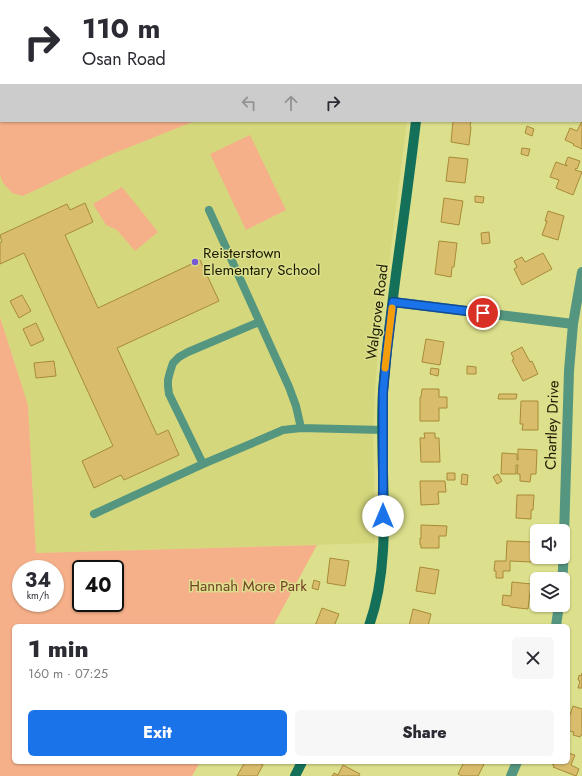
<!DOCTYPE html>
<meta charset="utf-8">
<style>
:root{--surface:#fff;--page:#f7f7f7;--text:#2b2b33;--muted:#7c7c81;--accent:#1a73e8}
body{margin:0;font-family:Jost,sans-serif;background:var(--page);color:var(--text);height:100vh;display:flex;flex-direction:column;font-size:15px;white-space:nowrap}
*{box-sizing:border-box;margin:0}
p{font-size:13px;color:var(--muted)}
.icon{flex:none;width:22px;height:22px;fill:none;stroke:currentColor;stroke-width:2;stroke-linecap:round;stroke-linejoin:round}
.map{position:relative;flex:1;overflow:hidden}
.sheet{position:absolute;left:12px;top:624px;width:558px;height:140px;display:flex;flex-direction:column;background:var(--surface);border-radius:6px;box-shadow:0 1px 3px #0004}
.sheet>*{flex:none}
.guide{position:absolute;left:0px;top:0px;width:582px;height:122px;box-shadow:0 1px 3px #0004;background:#fff;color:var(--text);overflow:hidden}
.controls{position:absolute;left:530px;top:524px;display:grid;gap:8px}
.controls a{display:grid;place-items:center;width:40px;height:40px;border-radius:6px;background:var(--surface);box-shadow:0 1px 3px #0004;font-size:20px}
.speed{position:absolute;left:12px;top:560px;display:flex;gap:8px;font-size:20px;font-weight:700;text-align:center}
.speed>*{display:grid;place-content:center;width:52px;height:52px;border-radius:50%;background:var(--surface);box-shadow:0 1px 3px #0004;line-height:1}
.speed small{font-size:10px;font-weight:400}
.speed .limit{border:2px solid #111;border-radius:6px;background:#fff;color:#111}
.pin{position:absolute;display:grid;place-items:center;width:34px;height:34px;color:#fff;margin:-17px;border:2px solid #fff;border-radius:50%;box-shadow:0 1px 4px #0007}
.me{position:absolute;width:44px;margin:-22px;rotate:0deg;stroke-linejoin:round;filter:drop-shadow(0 0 3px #0008)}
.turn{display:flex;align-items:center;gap:14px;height:84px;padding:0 16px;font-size:18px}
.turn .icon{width:52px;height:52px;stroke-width:2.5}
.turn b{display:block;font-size:28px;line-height:34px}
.lanes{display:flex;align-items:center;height:38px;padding:0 16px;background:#0003;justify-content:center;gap:20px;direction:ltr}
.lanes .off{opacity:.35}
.round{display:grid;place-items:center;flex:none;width:42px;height:42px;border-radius:6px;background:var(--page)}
.head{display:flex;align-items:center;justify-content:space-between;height:68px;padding:0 16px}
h1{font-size:24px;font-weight:800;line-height:30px}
.cta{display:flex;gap:8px;margin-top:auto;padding:8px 16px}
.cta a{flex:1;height:46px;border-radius:6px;background:var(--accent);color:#fff;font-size:16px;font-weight:800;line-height:46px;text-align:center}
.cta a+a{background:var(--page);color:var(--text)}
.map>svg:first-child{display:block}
.built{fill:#d4d77b}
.green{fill:#f5b089;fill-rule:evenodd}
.building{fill:#dabd6c;stroke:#a78b38}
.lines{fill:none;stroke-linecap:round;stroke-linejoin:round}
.lane{stroke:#559680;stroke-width:8}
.street{stroke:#559680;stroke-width:10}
.secondary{stroke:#147059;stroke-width:10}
.route-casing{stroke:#114b97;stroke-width:10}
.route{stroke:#1a73e8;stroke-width:7}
.slow{stroke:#f59e0b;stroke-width:7}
.poi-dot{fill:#7659d3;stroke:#dcdf8b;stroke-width:1.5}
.labels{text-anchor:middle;stroke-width:3;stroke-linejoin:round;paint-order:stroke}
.poi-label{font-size:15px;fill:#1b1b00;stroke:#dcdf8b;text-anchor:start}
.street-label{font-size:15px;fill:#1b1b00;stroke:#dcdf8b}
.park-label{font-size:15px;fill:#734326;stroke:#dcdf8b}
</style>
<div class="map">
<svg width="582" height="776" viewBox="0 0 582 776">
<rect width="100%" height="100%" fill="#dcdf8b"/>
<path class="built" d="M6,0H422V1H4Z
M1,3V121H407L379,342L375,388L373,430L375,543L36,553L28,405L0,317V4Z"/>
<path class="green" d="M76,0H236L237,1H74Z
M1,47V121H195L107,156L23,196L12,193L3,183L0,175V48Z
M250,135L286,210L246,230L210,154Z
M122,187L158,232L135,251L117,230L106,225L93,204Z
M0,317L28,405L36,553L317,545L273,626H14V762H200L192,776H0ZM21,569H55V603H21ZM81,569H115V603H81Z"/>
<path class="building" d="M453,121H471L470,126L471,127L469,145L451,142Z
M582,121V149L573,145L574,144L565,140L570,128L577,131Z
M527,126L534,129L532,136L525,133Z
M522,148L530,149L528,156L521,154Z
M449,157L468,159L465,183L446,181Z
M568,157L580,161L577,169L576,168L575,170L582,172L573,195L556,188L559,180L550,177L556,162L567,166V165L565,164Z
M475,196L484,197L483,203L475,202Z
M444,198L463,201L459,225L441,222Z
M85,203L93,222L65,235L98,308L200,260L219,301L117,348L157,435L168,430L179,455L124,480L121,475L94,488L82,461L113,446L24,253L0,264V243L2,242L0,235L67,204L70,210Z
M548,211L564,216L558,240L542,235L547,221H545Z
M489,232L490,243L482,244L481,233Z
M439,241L457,243L454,267H452L451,277L435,274Z
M543,253L552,269L522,285L514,269L517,267L514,261L522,257L525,262Z
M22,295L31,311L19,318L10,301Z
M36,323L44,340L31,346L23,329Z
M426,339L444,342L440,365L422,362Z
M522,347L530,362L532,361L538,374L523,381L512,360L514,359L511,353Z
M54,361L56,376L36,378L34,363Z
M467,366L476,367V374H467Z
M431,368L439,369L438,376L430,374Z
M422,389H439V397H447V408H439V421H420V397H421Z
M499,394H517L516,399H498Z
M521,401H538V430H522L523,424H520Z
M424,433H435V438H439L440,462H421L420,438H425Z
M518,449L537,450L536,474H531L530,482L520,481V474H517L518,465H516V474H501L502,453L517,454V460H518Z
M447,473H455V480H447Z
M462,474L468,475L467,485L461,484Z
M498,474L502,481L497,484L493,477Z
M420,481H445L446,492H438L439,504L421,505Z
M517,495H534L533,510H531V519L516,518Z
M421,525L447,526L446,536H439V548H421V545H420V538L421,539Z
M507,541L533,542L532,562L510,561V571H503V578H496V571H494L495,561H506Z
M330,558L349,561L345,586L327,583Z
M420,567L439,570L435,594L416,591Z
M314,580L320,582L318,590L312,588Z
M512,582L531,584L528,609L510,607V606L502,605L503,595L511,596Z
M322,608L339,614L334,626H315Z
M413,609L431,614L428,626H409Z
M582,673V688H578L580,681L578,680L579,675L581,676Z
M573,706L582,709V735H581L580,737L573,735L574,732L568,731V721Z
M568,753L575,755L571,765L579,769L576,776L553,767L554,765L552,764L553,762H568Z
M245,762H257L263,765L257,776H237Z
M464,762H485L478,776H462L458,774Z
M343,765L360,774L359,776H332L334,773L338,775Z"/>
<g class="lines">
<path class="lane" d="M301,428L383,430
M203,464L169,394L168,386V380L170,372L173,363L179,357L188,352L259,322
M94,514L203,464L262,439L283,430L301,428L296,406L289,387L209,210"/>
<path class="street" d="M393,302L573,324
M562,579L563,569L569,371L573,324L582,272
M556,626L559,605
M511,776L517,762"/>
<path class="secondary" d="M432,1V0
M369,626C395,552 378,468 383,391C386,352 391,313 396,274C403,223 410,172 416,121
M295,776L302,762"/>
</g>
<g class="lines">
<g class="route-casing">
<path id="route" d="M383,516V393L387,350L393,302L483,313"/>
</g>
<use href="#route" class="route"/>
<path class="slow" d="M385,368L392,308"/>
</g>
<circle class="poi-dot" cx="195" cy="262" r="4"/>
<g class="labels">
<g class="poi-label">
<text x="203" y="258">Reisterstown<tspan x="203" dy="17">Elementary School</tspan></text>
</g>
<g class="street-label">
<text transform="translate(377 312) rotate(-83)" y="5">Walgrove Road</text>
<text transform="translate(552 425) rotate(-88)" y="5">Chartley Drive</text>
</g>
<g class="park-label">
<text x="248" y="591">Hannah More Park</text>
</g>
</g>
</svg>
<div class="controls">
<a><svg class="icon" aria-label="sound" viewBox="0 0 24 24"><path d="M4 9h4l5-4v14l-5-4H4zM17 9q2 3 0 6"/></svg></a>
<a><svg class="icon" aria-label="layers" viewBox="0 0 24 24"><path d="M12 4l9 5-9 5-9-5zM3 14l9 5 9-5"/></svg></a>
</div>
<div class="speed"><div>34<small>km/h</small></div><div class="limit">40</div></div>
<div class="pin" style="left:483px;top:313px;background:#d93025"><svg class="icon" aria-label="arrive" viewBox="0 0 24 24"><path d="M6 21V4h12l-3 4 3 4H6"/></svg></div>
<svg class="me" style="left:383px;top:516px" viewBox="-20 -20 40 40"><circle r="19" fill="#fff"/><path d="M0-13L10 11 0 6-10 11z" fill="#1a73e8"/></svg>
<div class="guide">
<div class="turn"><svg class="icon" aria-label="right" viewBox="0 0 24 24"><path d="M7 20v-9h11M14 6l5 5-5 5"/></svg><div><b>110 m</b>Osan Road</div></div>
<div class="lanes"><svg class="icon off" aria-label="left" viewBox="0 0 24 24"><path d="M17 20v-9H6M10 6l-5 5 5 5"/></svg><svg class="icon off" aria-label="ahead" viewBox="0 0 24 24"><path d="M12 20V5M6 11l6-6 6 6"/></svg><svg class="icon" aria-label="right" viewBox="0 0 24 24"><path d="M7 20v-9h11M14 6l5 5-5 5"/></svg></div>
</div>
<section class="sheet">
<div class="head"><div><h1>1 min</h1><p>160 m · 07:25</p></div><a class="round"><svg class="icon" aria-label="close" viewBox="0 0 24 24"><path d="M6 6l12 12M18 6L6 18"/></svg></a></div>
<div class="cta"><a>Exit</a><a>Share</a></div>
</section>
</div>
